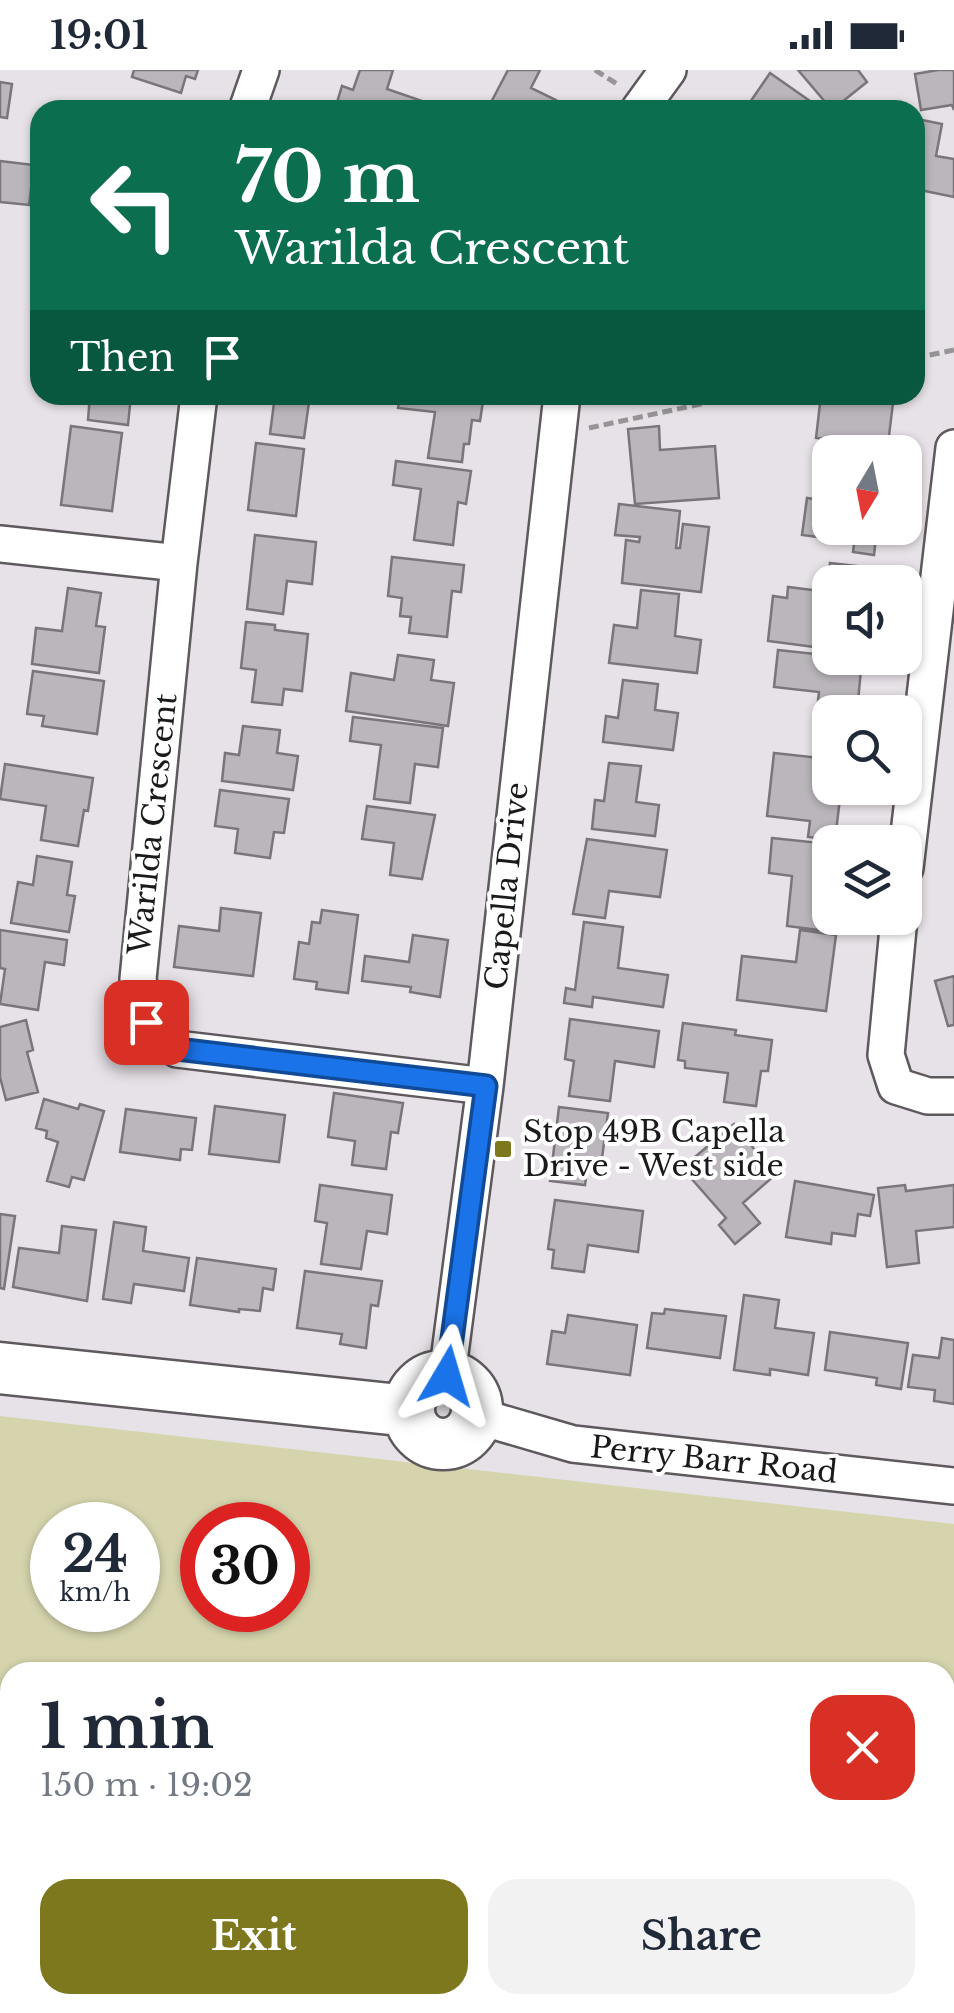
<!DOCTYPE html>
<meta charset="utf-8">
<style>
:root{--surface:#fff;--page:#f2f2f3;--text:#1f2937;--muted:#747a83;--accent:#7d771d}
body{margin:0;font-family:"Libre Baskerville",serif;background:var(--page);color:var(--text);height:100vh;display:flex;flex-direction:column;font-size:38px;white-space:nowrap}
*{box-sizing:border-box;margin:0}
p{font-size:32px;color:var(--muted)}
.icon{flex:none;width:55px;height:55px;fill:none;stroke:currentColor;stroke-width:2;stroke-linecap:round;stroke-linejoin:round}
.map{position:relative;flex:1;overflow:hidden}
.details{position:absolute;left:0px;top:1592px;width:955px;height:352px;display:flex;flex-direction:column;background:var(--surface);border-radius:30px 30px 0 0;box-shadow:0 2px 8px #0004}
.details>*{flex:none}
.guide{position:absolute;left:30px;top:30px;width:895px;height:305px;border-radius:30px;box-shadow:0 2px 8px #0004;background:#0b6e4f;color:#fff;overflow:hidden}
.needle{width:65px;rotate:190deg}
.tools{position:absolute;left:812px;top:365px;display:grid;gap:20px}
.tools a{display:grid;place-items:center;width:110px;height:110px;border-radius:20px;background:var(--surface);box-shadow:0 2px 8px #0004;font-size:50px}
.speed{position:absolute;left:30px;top:1432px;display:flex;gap:20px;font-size:50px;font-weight:700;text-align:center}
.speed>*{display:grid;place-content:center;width:130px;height:130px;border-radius:50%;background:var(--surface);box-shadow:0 2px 8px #0004;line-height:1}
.speed small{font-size:25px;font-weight:400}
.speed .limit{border:15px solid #d22;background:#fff;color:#111}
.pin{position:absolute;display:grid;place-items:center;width:85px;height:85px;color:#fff;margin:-42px;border-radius:20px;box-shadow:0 5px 15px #0006}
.me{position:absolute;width:110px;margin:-55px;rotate:7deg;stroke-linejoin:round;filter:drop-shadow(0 0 8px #0008)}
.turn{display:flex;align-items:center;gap:35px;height:210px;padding:0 40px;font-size:45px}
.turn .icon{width:130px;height:130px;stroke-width:2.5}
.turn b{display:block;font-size:70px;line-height:85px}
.then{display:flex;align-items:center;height:95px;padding:0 40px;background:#0003;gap:20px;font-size:38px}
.round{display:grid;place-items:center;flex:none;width:105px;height:105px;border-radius:30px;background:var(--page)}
.summary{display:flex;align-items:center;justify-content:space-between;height:170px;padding:0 40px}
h1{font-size:60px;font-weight:700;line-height:75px}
.primary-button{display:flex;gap:20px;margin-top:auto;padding:20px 40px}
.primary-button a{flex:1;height:115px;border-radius:30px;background:var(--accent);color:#fff;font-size:40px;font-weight:700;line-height:115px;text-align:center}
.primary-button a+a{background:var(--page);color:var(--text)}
.status{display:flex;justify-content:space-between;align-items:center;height:70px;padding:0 50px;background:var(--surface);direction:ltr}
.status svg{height:28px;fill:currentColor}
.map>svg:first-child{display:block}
.green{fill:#d5d4ad;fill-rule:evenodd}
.building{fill:#bab6bb;stroke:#79757a;stroke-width:2.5}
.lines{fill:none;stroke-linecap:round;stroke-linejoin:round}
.street-casing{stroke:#5d595d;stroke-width:40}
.secondary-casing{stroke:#5d595d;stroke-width:55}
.path{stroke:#979498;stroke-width:5;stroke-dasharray:10 5;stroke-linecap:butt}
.street{stroke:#fff;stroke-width:35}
.secondary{stroke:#fff;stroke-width:50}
.route-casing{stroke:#114b97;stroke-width:25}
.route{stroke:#1a73e8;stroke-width:18}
.poi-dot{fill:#7d771d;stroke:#fff;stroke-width:4}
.labels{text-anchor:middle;stroke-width:8;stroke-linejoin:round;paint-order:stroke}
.street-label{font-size:30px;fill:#1a191b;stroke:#fff}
.poi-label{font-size:30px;fill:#1a191b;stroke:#fff;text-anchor:start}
</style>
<div class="status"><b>19:01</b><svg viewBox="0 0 49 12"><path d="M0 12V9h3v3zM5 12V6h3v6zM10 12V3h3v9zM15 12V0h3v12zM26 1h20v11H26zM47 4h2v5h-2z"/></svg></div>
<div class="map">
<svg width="954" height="1943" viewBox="0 0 954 1943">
<rect width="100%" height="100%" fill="#e7e2e7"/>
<path class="green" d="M0,1346L954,1454V1943H0ZM52,1455H138V1540H52ZM288,1455V1540H202V1455ZM945,1602V1935H10V1602Z"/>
<path class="building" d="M134,0H198L195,9L186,6L181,23L132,7Z
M360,0H393L387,19L425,32L423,40L335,39L342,16L353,20Z
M508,0H540L531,18L556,30L551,40L488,38Z
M798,0H858L867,12L832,40Z
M938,0H954V40L952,35L921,40L915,4Z
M770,3L817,36L813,40H739L743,35L746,38Z
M0,12L12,14L7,48L0,47Z
M917,49L942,54L936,86L954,89V127L915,119Z
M0,91L34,95L29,135L0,132Z
M90,325H131L128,355L88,350Z
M275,325H310L304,368L270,364Z
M400,325H484L480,351L472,350L469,374H464L462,392L428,388L435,342L398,338Z
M821,325H894L887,382H851L852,372L816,368Z
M71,356L122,363L112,441L61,435Z
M659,356L660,380L715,376L719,428L635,434L628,359Z
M256,373L304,379L296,446L248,440Z
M396,391L471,401L466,434L458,432L453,475L414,470L421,419L393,415Z
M821,422L830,423V458H877L874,485L853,482L855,467L842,465L841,470L802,465L807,428L820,430Z
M619,434L680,441L676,478H680L683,454L709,457L701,522L622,513L626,470L639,472L640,467L615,465Z
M255,465L316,472L312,514L287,511L283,544L247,539Z
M392,487L464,495L461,522L452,521L447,567L409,563L411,547L400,546L402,528L388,526Z
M830,493L866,497L864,512H830V579L768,571L773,526L787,528L788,517L821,521L819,531L826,532Z
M68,518L101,523L96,556L105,557L99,603L32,594L36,558L62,561Z
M641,520L679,524L675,566L701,570L697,603L609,593L614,555L637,558Z
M246,552L275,555V560L308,564L302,621L284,619L282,635L252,632L256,600L241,598Z
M778,580L862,589L857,642H830V660L815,658L819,622L774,617Z
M398,585L434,590L431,610L454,613L448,656L346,641L351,603L394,610Z
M33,601L104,611L97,664L42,656L44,646L27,644Z
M623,610L658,614L655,640L678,643L673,680L603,672L606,646L618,648Z
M353,647L443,658L438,697L415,694L410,733L374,729L381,675L350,671Z
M243,656L280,660L277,683L298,686L293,720L222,711L225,683L239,685Z
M774,683L830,689V718H847V721L841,720L835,770L808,767L810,751L767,746Z
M609,693L641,696L636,732L659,735L655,766L592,759L595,730L604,731Z
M5,694L93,708L88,741L84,740L78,776L41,770L46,736L0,729Z
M220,720L289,729L284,763L274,762L270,788L235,783L238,759L215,756Z
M367,736L435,745L422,809L390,805L394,773L362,769Z
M772,768L830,774L827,835L821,834L819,860L787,856L792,806L769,803Z
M587,769L667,780L660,827L609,821L605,848L573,844Z
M37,786L72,792L67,825L75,826L69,862L11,853L18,812L33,815Z
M221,838L261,843L253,906L174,897L179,856L219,861Z
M322,840L358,845L348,923L316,919L317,912L294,909L299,872L309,874L312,852L320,853Z
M584,852L623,857L618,898L668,905L663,937L593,927L592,937L564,933L566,918L575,920Z
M0,860L67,870L64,895L45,892L38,940L0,934L5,899L0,898Z
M800,860L836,865L826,941L737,930L742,886L796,892Z
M413,865L448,870L440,927L410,922L411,917L362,911L365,886L409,892Z
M954,906V955L948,956L935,911Z
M570,949L659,961L654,997L615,991L610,1031L569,1026L574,991L565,989Z
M26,950L33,980L27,982L38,1022L6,1030L0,1007V957Z
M683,953L736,960L735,965L772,970L768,1001H761L756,1036L724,1032L728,1003L685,998V991L678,990Z
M334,1023L403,1033L398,1063L391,1062L386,1099L352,1095L355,1071L328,1067Z
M44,1029L78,1039L80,1034L104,1041L84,1110L72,1107L69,1117L47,1111L58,1072L46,1068L47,1061L36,1058Z
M215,1036L285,1045L279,1092L209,1084Z
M559,1037L608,1043L600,1103L587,1101L585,1115L550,1111Z
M126,1039L196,1048L192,1080L181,1079L180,1090L120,1082Z
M734,1054L775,1105L743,1133L760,1153L735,1174L719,1155L726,1148L682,1098Z
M795,1111L874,1125L870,1146L858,1144L855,1166L832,1163L831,1174L786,1167Z
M320,1115L392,1125L387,1164L367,1161L361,1199L321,1194L327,1153L315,1151Z
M905,1115L906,1121L954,1115V1157L916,1161L919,1193L887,1197L878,1118Z
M555,1130L643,1141L638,1182L588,1175L584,1202L552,1198L554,1180L548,1179Z
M0,1144L15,1146L4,1219L0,1218Z
M114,1152L146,1157L143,1181L189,1188L184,1221L134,1214L131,1233L103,1229Z
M62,1156L96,1160L87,1231L13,1217L19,1178L59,1183Z
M197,1188L276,1199L273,1220L263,1218L260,1241L239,1239V1242L190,1235Z
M305,1201L382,1211L378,1236L371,1235L366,1278L340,1274L342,1264L297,1258Z
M744,1225L779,1230L775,1258L814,1263L808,1305L770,1299V1305L734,1300Z
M665,1239L726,1246L720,1288L647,1278L652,1243L664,1244Z
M568,1245L637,1255L630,1305L547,1294L552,1261L565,1263Z
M830,1262L908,1273L901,1319L876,1315L877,1308L825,1300Z
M942,1268L954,1270V1334L934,1331L935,1320L908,1317L913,1285L939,1288Z"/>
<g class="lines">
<g class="street-casing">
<path id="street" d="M247,40L261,0
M639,40L668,0
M199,325L179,493L138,909L146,952L177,979L485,1016
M0,474L179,493
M905,798L954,378
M899,848L886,985L896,1016L928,1026H954
M447,1306L485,1016L562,325
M477,1346L573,1374L954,1416"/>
</g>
<g class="secondary-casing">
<path id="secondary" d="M0,1298L409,1341
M409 1340a34 34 0 1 1 68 0a34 34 0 1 1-68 0Z"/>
</g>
<path class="path" d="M595,0L620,16
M915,288L954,280
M589,358L743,325"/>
<use href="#street" class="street"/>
<use href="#secondary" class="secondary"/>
</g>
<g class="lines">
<g class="route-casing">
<path id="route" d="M146,952L177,979L486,1016L447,1306"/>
</g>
<use href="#route" class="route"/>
</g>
<rect class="poi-dot" x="493" y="1069" width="20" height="20" rx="5"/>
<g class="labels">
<g class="street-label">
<text transform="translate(153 754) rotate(-84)" y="10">Warilda Crescent</text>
<text transform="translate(507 816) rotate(-84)" y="10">Capella Drive</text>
<text transform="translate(714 1390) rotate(6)" y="10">Perry Barr Road</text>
</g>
<g class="poi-label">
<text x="523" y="1072">Stop 49B Capella<tspan x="523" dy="34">Drive - West side</tspan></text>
</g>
</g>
</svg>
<div class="tools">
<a><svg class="needle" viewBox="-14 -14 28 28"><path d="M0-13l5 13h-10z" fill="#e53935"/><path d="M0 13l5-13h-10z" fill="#747a83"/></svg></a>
<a><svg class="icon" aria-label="sound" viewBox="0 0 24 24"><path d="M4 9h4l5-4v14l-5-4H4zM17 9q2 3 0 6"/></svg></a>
<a><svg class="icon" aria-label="search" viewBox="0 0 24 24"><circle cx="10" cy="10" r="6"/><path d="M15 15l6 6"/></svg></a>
<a><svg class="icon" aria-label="layers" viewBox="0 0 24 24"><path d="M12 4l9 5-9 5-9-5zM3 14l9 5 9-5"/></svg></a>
</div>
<div class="speed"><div>24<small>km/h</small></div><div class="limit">30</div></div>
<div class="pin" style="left:146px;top:952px;background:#d93025"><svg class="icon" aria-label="arrive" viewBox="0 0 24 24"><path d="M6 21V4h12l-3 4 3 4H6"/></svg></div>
<svg class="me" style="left:447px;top:1306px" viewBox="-20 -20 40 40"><path d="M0-17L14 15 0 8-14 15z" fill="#1a73e8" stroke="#fff" stroke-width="4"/></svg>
<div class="guide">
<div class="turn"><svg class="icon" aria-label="left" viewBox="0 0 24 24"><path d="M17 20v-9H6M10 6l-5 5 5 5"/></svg><div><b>70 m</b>Warilda Crescent</div></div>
<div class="then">Then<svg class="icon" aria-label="arrive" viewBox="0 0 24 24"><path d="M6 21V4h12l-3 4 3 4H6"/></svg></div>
</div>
<section class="details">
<div class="summary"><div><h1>1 min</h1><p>150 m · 19:02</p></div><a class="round" style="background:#d93025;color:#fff"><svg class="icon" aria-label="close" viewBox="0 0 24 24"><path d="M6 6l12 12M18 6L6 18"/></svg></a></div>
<div class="primary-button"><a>Exit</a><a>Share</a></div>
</section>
</div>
